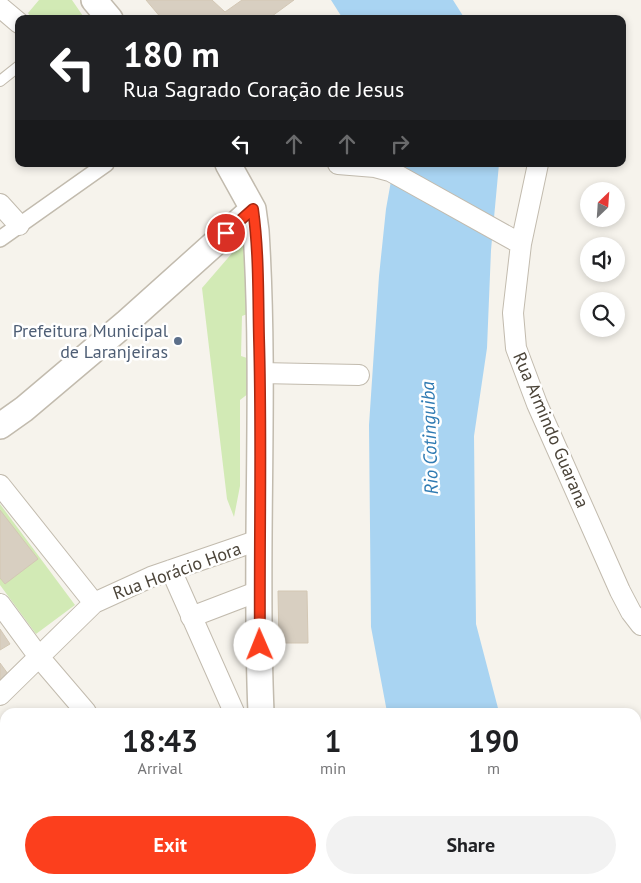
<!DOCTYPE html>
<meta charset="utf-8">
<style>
:root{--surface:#fff;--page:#f2f2f2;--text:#202124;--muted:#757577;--accent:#fc3f1d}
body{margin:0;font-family:"PT Sans",sans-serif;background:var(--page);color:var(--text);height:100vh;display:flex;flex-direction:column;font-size:19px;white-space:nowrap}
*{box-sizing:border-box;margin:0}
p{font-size:16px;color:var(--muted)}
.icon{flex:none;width:28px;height:28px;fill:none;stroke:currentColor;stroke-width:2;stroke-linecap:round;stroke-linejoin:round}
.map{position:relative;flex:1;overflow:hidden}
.side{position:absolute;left:0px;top:708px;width:641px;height:176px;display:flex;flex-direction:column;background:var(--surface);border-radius:15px 15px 0 0;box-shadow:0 2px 8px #0003}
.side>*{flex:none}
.banner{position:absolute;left:15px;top:15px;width:611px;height:152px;border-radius:10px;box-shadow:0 2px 8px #0003;background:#202124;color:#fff;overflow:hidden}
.needle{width:32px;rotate:25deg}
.tools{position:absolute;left:580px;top:182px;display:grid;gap:10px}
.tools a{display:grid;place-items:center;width:45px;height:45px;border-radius:50%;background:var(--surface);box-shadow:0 2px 8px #0003;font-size:25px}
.pin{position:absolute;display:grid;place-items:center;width:42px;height:42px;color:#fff;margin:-21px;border:2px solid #fff;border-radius:50%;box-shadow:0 1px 5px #0007}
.me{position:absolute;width:55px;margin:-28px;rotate:359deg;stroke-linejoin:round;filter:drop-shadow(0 0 4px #0008)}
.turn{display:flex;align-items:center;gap:18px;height:105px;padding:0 25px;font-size:22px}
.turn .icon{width:65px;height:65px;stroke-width:2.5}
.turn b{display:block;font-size:35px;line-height:42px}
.lanes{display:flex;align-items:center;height:48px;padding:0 25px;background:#0003;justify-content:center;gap:25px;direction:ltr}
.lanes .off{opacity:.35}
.eta{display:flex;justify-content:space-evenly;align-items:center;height:85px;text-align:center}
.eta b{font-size:30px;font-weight:800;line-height:35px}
.button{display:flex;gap:10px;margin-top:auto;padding:10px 25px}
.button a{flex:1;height:58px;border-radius:30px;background:var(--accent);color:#fff;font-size:20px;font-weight:800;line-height:58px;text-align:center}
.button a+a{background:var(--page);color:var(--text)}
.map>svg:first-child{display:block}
.green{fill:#d2eab5}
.water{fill:#a9d4f2}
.building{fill:#d8cfc1;stroke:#d3c7b4}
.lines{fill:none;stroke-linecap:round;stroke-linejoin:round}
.service-casing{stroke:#c2bbae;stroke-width:12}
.pedestrian-casing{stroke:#c2bbae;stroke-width:18}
.minor-casing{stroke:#c2bbae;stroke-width:22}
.tertiary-casing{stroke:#c2bbae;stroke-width:28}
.path{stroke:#c4b79f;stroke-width:3;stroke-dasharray:2.5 2.5;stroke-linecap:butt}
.service{stroke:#fff;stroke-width:10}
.pedestrian{stroke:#fff;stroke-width:15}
.minor{stroke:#fff;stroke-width:20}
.tertiary{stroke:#fff;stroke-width:25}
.route-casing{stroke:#a42913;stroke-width:12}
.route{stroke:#fc3f1d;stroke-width:9}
.service-dot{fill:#5c6f8a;stroke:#fff;stroke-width:2}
.labels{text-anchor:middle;stroke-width:5;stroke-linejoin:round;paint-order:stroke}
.service-label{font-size:18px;fill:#4e5e75;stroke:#fff;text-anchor:end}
.street-label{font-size:18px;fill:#4b4439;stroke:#fff}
.water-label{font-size:19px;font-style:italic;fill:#2e7ab2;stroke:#fff}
</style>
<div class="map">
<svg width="641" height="883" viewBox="0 0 641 883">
<rect width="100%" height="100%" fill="#f6f3ec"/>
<path class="green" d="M39,0H72L85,19H32L28,13Z
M246,237L250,313L242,316L241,356L253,360V390L240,400V486L234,517L227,499L202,288Z
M0,504L75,605L36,634L0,585Z
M55,879H181L184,883H49Z
M216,879H260V883H219Z"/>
<path class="water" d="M331,0H453L465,19H343Z
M394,164H499L491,250L487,348L474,436L476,624L499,712H387L371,627L369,425L379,276L386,209Z
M441,879H555L556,883H442Z"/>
<path class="building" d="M146,0H212L225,12L242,0H294L268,19H162Z
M0,510L38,559L5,584L0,578Z
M278,591H307L308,643H279Z
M0,629L10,644L0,650Z
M0,663L11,678L0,683Z"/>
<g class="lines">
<g class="service-casing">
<path id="service" d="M0,81L19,66"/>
</g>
<g class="pedestrian-casing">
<path id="pedestrian" d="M0,239L106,164"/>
</g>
<g class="minor-casing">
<path id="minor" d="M0,7L19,23
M338,164L375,167L390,171L521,244
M538,164L521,244L513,313L516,348L537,404L620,591L631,612L641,625
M0,204L19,225
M260,373L359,375
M0,485L94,603
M171,570L234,712
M0,604L39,657L86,712
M191,617L259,591
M0,695L94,603L151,577L259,540
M204,879L207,883
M21,883L27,879"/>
</g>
<g class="tertiary-casing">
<path id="tertiary" d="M94,0L110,19
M228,164L253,209L256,231C266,391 254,552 261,712
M0,426L24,409L127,322L253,209
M271,879L272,883"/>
</g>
<path class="path" d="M299,19L302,17"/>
<use href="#service" class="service"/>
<use href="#pedestrian" class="pedestrian"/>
<use href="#minor" class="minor"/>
<use href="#tertiary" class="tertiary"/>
</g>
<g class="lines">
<g class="route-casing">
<path id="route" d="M226,233L253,209C259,252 258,295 259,338C262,440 259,542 260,645"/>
</g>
<use href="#route" class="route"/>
</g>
<circle class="service-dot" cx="178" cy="341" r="5"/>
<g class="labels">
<g class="service-label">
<text x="168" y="337">Prefeitura Municipal<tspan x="168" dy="21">de Laranjeiras</tspan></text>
</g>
<g class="street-label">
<text transform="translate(551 430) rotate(67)" y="6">Rua Armindo Guarana</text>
<text transform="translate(177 571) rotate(-20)" y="6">Rua Horácio Hora</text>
</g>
<g class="water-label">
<text transform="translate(429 438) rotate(-92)" y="7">Rio Cotinguiba</text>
</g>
</g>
</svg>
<div class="tools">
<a><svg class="needle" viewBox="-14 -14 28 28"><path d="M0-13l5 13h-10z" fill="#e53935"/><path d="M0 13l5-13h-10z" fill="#757577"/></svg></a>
<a><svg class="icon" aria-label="sound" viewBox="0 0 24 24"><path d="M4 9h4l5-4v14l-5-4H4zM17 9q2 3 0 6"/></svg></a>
<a><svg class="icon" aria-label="search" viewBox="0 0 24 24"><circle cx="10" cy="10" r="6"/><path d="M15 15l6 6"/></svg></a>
</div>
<div class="pin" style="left:226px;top:233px;background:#d93025"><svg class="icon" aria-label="arrive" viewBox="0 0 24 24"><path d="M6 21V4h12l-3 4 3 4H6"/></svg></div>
<svg class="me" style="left:260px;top:645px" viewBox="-20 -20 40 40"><circle r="19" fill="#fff"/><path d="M0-13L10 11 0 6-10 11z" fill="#fc3f1d"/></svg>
<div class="banner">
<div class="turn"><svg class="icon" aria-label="left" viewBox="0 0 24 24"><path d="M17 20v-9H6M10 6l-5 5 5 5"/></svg><div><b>180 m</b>Rua Sagrado Coração de Jesus</div></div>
<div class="lanes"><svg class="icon" aria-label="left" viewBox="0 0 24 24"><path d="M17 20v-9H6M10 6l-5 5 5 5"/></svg><svg class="icon off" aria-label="ahead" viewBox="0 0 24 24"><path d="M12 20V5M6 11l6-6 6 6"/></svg><svg class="icon off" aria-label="ahead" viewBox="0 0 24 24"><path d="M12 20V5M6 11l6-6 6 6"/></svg><svg class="icon off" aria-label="right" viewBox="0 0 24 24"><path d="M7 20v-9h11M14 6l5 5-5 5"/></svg></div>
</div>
<section class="side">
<div class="eta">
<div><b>18:43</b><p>Arrival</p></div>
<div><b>1</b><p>min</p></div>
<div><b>190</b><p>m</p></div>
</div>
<div class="button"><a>Exit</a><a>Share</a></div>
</section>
</div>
